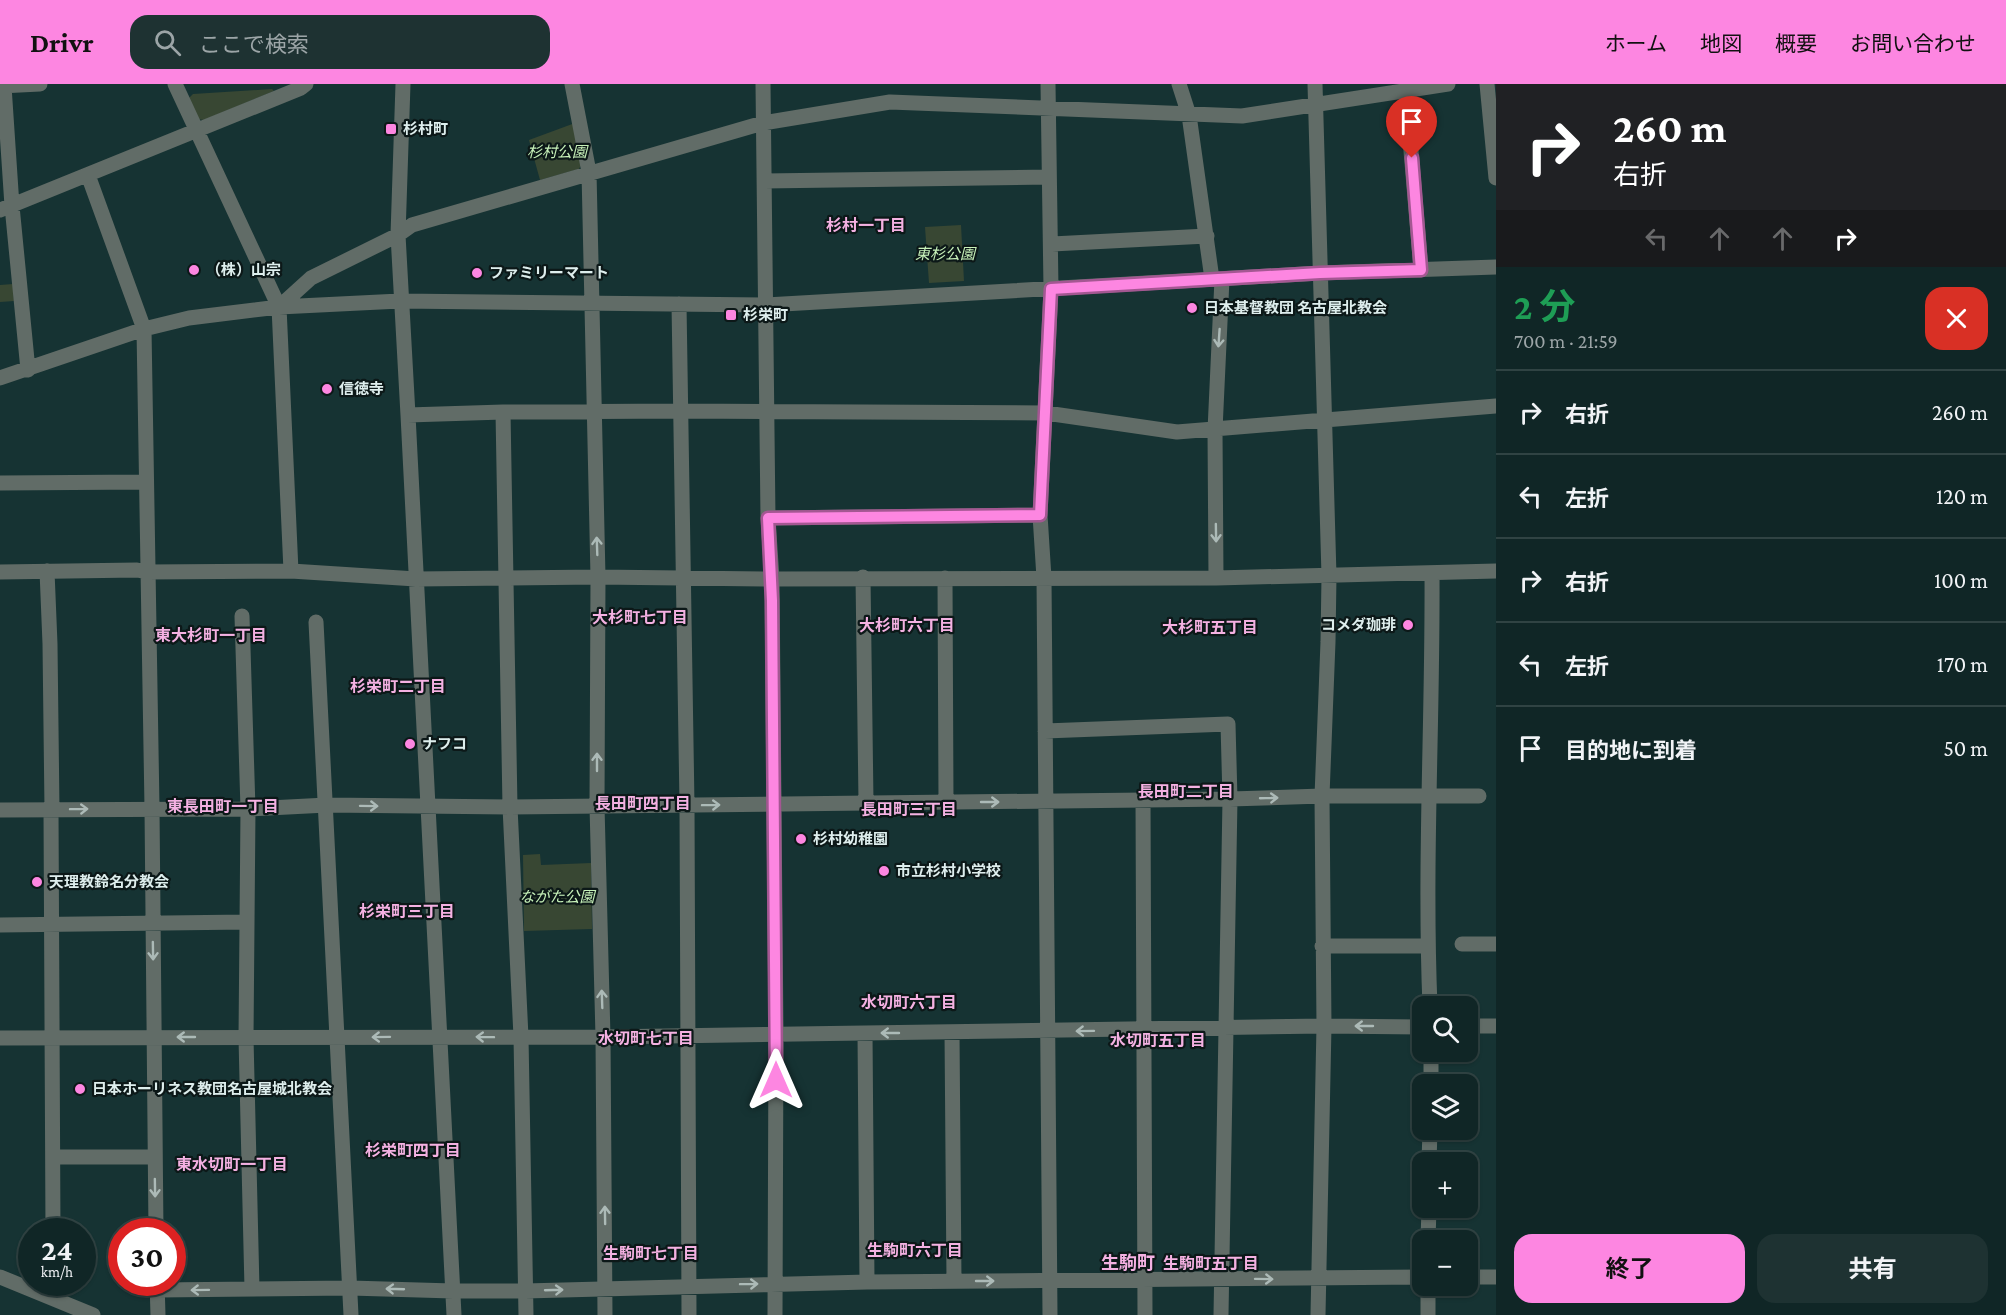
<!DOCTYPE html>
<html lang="ja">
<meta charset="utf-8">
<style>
:root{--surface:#102626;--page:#1e3232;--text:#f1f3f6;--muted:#9ca5a7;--line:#304343;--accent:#fd86e1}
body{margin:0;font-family:"Crimson Pro","Noto Sans JP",serif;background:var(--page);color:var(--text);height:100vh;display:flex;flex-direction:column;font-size:22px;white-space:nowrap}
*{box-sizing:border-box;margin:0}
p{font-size:20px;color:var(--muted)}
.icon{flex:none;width:33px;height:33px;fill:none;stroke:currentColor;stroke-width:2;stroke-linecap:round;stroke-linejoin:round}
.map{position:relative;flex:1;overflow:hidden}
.details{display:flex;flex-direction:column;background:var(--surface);width:510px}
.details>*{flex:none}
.hud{background:#202124;color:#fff;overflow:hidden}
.tools{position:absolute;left:1412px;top:912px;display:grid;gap:12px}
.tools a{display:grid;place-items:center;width:66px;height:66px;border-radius:12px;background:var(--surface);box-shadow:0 2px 4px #0004,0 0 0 2px var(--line);font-size:30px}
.speed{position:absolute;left:18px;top:1134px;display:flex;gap:12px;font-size:30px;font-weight:700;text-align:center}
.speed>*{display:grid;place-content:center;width:78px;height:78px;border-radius:50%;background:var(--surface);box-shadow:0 2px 4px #0004,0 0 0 2px var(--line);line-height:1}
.speed small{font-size:15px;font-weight:400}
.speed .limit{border:9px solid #d22;background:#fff;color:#111}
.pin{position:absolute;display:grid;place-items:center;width:51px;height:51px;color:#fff;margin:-62px -26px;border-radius:50% 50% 50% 0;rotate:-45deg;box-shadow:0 0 6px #0007}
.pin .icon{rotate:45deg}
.me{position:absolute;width:66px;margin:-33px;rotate:0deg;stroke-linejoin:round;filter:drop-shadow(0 0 4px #0008)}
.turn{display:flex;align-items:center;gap:21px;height:126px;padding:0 18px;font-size:27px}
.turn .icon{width:78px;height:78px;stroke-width:2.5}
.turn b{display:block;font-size:42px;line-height:51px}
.lanes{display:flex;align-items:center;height:57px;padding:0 18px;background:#0003;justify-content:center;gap:30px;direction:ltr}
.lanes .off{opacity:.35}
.round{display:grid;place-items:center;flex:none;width:63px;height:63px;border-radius:18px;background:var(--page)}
.headline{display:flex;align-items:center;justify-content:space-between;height:102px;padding:0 18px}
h1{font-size:36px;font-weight:700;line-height:45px;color:#1e9e55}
.primary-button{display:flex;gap:12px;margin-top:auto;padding:12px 18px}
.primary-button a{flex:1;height:69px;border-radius:18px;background:var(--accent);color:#111;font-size:24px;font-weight:700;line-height:69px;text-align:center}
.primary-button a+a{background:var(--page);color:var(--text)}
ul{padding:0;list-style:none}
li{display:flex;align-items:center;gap:18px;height:84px;padding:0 18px;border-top:2px solid var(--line)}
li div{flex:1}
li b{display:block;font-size:22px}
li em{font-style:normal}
header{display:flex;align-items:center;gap:36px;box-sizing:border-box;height:84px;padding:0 30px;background:var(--accent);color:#111}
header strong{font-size:28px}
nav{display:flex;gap:33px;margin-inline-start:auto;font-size:21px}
.search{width:420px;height:54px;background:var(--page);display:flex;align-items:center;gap:15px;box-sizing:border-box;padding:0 21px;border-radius:18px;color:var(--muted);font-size:22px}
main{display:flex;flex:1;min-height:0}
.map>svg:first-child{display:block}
.green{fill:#384733}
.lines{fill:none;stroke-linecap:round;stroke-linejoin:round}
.minor{stroke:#616c67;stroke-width:15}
.oneway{stroke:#acbab7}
.route-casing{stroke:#a45792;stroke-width:15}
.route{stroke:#fd86e1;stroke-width:10}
.poi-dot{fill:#fd86e1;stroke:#0c1818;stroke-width:2}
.labels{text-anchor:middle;stroke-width:4.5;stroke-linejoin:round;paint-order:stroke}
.poi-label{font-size:15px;font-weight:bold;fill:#deeeed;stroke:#0c1818;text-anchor:start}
.park-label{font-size:15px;font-style:italic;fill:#c7f1b9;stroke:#0c1818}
.neighbourhood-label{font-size:16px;font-weight:bold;fill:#f4b1e2;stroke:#0c1818}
.quarter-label{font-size:18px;font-weight:bold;fill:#f4b1e2;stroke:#0c1818}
</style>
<header>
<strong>Drivr</strong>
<div class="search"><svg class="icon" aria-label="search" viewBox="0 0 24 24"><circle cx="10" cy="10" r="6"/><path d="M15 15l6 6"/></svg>ここで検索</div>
<nav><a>ホーム</a><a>地図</a><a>概要</a><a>お問い合わせ</a></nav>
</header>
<main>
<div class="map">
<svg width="1496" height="1231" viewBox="0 0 1496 1231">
<rect width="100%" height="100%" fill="#163333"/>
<path class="green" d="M272,5L274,7L204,36L197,35L189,14L193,10Z
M575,39L582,79L579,85L540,96L529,56Z
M961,141L964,197L929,199L925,143Z
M13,200L14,217L0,218V201Z
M540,770L541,781L591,779L592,845L524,847L523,771Z"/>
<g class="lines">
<path class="minor" d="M175,0L279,223L291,487
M403,0L398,151L408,331L454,1231
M572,0L589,88L598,493L597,722L603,953L605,1231
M763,0L768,434L772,495L776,950L775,1231
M1048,0L1051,205L1040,431L1044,494L1050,1231
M1179,0L1189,31L1212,195
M1315,0L1329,492L1328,558L1322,712L1324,942L1318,1231
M1487,0L1496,94
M0,2L40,0
M4,2L12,122L28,286
M1406,7L1421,186
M88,91L144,245L152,724L156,1148
M764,97L1049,93
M0,126L301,4L306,0
M1052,160L1207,152
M679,220L687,721L689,1231
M279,223L311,194L398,151L412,141L763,39L890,18L1242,32L1448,0
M0,294L144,245L189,234L279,223L400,217L766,221L1320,189L1496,183
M503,328L510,723L521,953L526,1231
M408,331L503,328L682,327L1046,329L1177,348L1496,322
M0,399L146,398
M768,434L1040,431
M47,487L50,560L52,726
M0,488L137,486L147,488L291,487L416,495L598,493L772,495L1216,494L1496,487
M863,493L866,718
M945,494L946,718
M1216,494L1215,346L1222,195
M242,532L248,725L246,954L252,1205
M316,538L351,1231
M1045,647L1228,640L1230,715L1221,1231
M1143,715L1145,1231
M0,726L248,725L327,721L510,723L1230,715L1322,712H1479
M51,726L53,1148
M0,841L247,838
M1462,860H1496
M1322,862H1428
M1430,922C1424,778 1433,634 1432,489
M1467,942H1496
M952,948L954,1197
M865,949L867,1198
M0,954L603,953L1324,942L1422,943
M1431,1000V968
M53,1073H154
M1429,1078L1430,1046
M1428,1156L1429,1124
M0,1193L93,1231
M1467,1193H1496
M157,1198L158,1231
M157,1206L350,1204L453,1207H525L867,1198L1422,1193
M1428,1231V1202"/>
</g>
<defs><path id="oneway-shaft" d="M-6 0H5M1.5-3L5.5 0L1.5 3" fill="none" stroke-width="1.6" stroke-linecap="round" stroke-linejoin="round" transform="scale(1.5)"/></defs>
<g class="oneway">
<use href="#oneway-shaft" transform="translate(1219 254) rotate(94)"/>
<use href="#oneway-shaft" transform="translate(1216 449) rotate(89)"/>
<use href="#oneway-shaft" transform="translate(597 462) rotate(-92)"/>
<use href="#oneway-shaft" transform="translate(597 678) rotate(-90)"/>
<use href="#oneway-shaft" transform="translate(1269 714) rotate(-2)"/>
<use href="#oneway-shaft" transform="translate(990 718)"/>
<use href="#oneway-shaft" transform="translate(711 721) rotate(-1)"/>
<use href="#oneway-shaft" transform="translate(369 722) rotate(1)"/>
<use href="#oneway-shaft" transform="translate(79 725) rotate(-1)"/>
<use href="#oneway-shaft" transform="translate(153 867) rotate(89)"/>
<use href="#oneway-shaft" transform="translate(602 915) rotate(-92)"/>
<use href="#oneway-shaft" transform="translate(1364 942) rotate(-180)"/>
<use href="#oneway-shaft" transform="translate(1085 947) rotate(179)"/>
<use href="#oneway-shaft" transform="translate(890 949) rotate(180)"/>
<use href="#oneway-shaft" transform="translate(186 953) rotate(-180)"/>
<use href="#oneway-shaft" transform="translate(381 953) rotate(179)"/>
<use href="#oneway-shaft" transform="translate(485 953) rotate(-179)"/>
<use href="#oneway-shaft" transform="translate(155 1104) rotate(89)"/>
<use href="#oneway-shaft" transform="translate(605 1131) rotate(-91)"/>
<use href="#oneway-shaft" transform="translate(1264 1195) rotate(1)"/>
<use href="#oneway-shaft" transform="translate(985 1197)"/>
<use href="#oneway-shaft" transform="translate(749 1200) rotate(-1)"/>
<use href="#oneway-shaft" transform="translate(395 1205) rotate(-178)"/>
<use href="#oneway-shaft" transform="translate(200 1206) rotate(179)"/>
<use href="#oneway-shaft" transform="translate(554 1206) rotate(-2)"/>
</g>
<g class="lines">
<g class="route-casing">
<path id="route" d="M776,996L772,517L768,434L1040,431L1051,205L1320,189L1421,186L1412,74"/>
</g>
<use href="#route" class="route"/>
</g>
<g class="poi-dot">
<rect x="385" y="39" width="12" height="12" rx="3"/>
<circle cx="194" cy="186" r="6"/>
<circle cx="477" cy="189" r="6"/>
<circle cx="1192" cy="224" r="6"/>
<rect x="725" y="225" width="12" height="12" rx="3"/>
<circle cx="327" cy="305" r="6"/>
<circle cx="1408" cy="541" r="6"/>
<circle cx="410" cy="660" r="6"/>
<circle cx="801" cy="755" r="6"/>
<circle cx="884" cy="787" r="6"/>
<circle cx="37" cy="798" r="6"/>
<circle cx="80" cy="1005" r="6"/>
</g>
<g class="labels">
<g class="poi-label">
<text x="403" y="50">杉村町</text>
<text x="206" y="191">（株）山宗</text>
<text x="489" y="194">ファミリーマート</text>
<text x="1204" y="229">日本基督教団 名古屋北教会</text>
<text x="743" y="236">杉栄町</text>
<text x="339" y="310">信徳寺</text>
<text x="1396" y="546" text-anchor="end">コメダ珈琲</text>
<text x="422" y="665">ナフコ</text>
<text x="813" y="760">杉村幼稚園</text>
<text x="896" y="792">市立杉村小学校</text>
<text x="49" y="803">天理教鈴名分教会</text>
<text x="92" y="1010">日本ホーリネス教団名古屋城北教会</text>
</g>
<g class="park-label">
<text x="557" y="73">杉村公園</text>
<text x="945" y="175">東杉公園</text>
<text x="557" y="818">ながた公園</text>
</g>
<g class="neighbourhood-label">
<text x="866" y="147">杉村一丁目</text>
<text x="640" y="539">大杉町七丁目</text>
<text x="907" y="547">大杉町六丁目</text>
<text x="1210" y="549">大杉町五丁目</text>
<text x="211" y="557">東大杉町一丁目</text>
<text x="398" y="608">杉栄町二丁目</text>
<text x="1186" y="713">長田町二丁目</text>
<text x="643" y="725">長田町四丁目</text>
<text x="223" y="728">東長田町一丁目</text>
<text x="909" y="731">長田町三丁目</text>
<text x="407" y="833">杉栄町三丁目</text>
<text x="909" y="924">水切町六丁目</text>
<text x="646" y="960">水切町七丁目</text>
<text x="1158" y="962">水切町五丁目</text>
<text x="413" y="1072">杉栄町四丁目</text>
<text x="232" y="1086">東水切町一丁目</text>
<text x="915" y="1172">生駒町六丁目</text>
<text x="651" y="1175">生駒町七丁目</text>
<text x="1211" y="1185">生駒町五丁目</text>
</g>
<g class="quarter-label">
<text x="1128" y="1185">生駒町</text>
</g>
</g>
</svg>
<div class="tools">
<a><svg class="icon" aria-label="search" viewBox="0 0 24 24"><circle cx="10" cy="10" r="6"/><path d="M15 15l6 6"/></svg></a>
<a><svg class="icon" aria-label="layers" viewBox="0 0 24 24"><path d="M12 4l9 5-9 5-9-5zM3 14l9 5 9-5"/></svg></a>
<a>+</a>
<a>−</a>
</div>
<div class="speed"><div>24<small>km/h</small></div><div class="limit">30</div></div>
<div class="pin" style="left:1412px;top:74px;background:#d93025"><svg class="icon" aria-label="arrive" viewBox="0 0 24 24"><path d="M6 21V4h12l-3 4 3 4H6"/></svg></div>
<svg class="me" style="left:776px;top:996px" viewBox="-20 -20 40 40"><path d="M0-17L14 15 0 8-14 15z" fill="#fd86e1" stroke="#fff" stroke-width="4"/></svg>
</div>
<section class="details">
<div class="hud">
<div class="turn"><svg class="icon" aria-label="right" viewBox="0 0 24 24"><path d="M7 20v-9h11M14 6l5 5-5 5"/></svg><div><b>260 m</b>右折</div></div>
<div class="lanes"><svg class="icon off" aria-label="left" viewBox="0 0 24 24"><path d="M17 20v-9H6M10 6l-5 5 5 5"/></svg><svg class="icon off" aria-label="ahead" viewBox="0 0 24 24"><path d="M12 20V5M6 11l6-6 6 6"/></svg><svg class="icon off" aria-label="ahead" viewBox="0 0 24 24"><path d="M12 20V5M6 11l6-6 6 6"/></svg><svg class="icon" aria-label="right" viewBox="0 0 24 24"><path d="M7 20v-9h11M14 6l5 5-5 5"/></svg></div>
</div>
<div class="headline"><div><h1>2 分</h1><p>700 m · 21:59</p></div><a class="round" style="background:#d93025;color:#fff"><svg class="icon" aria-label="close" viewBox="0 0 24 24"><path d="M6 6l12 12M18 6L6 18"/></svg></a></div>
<ul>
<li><svg class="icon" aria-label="right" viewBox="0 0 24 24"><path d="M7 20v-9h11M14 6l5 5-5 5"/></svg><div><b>右折</b></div><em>260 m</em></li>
<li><svg class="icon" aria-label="left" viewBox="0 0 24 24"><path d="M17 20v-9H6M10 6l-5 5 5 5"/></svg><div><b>左折</b></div><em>120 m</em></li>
<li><svg class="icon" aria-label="right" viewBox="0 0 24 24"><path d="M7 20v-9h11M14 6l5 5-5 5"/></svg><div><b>右折</b></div><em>100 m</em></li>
<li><svg class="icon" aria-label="left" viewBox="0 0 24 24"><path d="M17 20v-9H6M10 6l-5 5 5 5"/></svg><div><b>左折</b></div><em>170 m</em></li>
<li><svg class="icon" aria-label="arrive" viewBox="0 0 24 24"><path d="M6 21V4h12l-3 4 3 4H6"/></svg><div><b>目的地に到着</b></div><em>50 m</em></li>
</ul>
<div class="primary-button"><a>終了</a><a>共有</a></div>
</section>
</main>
